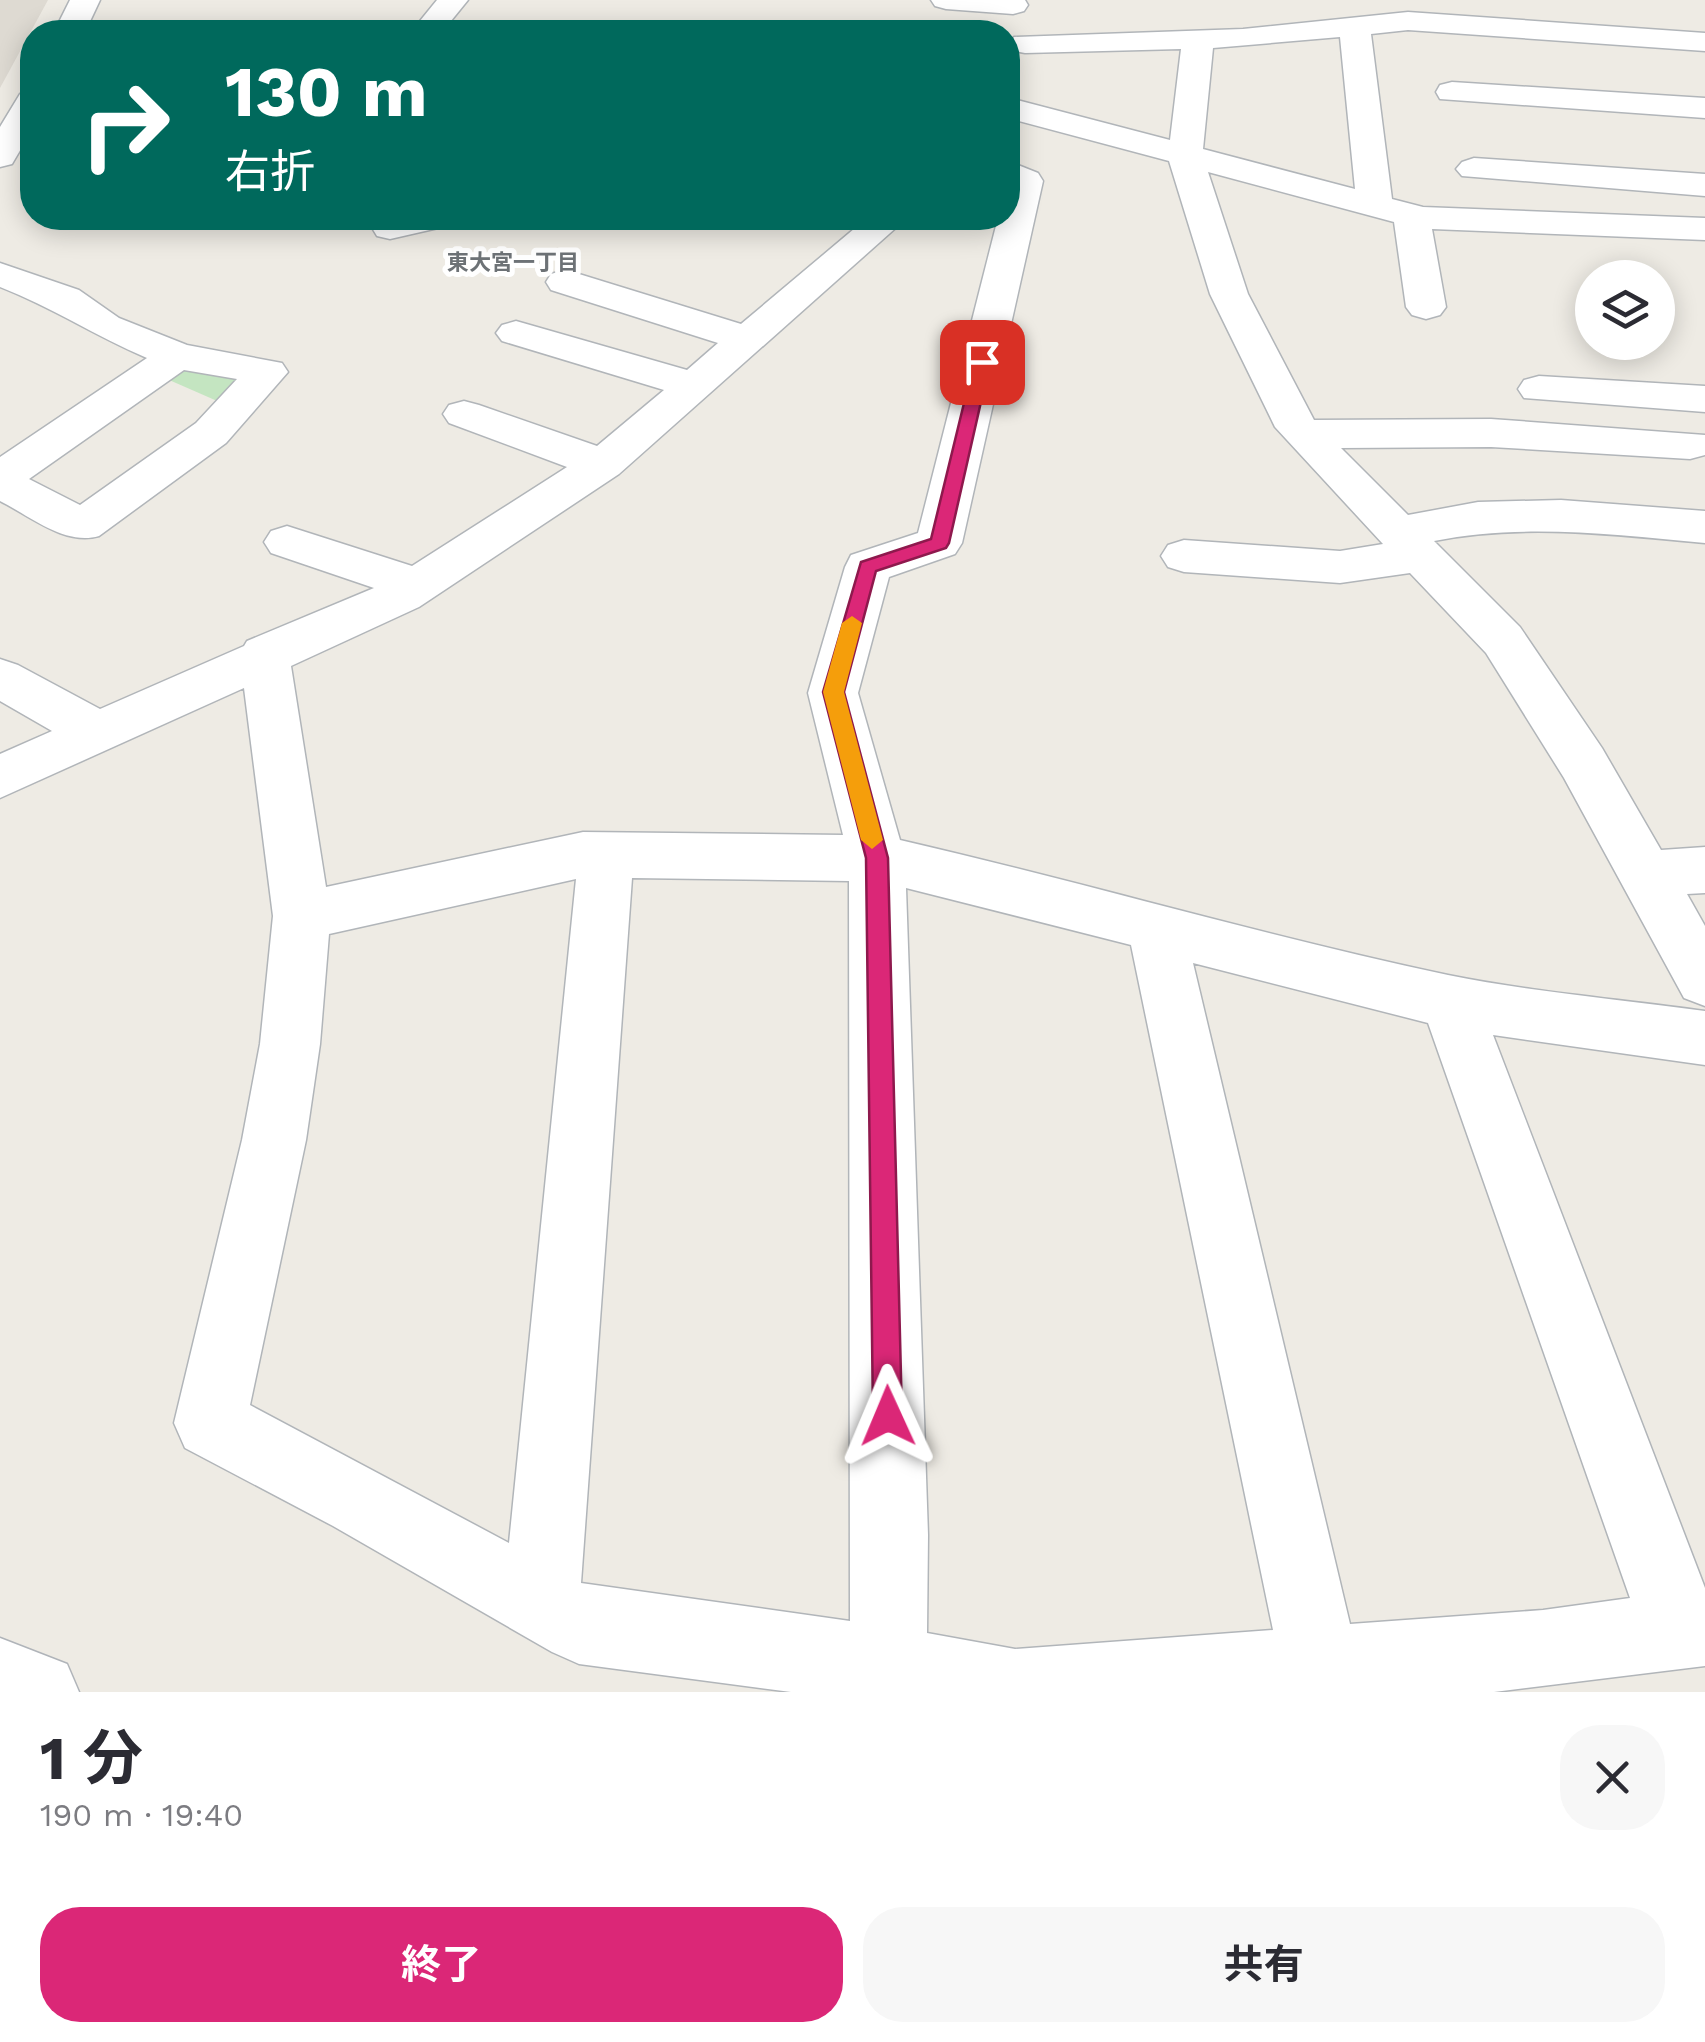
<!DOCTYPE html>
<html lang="ja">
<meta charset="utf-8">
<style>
:root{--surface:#fff;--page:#f7f7f7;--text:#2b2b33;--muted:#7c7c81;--accent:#db2777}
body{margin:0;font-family:"Work Sans","Noto Sans JP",sans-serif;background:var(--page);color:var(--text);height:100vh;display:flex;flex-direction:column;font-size:38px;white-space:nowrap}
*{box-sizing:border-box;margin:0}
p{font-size:32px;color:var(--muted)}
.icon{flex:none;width:55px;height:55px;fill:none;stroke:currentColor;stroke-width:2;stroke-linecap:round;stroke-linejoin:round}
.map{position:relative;height:1692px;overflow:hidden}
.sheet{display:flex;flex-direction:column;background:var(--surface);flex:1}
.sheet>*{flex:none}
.top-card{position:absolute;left:20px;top:20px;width:1000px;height:210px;border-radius:40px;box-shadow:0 5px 25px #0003;background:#00695c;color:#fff;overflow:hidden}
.controls{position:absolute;left:1575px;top:260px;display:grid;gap:20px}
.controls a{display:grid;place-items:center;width:100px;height:100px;border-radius:50%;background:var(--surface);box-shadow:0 5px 25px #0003;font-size:50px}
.pin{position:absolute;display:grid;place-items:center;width:85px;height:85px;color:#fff;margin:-42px;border-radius:20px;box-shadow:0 5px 15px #0006}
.me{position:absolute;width:110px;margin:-55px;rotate:359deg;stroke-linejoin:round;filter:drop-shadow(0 0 8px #0008)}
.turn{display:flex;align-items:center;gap:35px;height:210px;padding:0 40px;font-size:45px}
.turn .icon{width:130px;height:130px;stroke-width:2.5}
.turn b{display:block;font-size:70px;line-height:85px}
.round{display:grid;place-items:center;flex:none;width:105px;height:105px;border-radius:40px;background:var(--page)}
.headline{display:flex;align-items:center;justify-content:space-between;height:170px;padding:0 40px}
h1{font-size:60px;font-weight:700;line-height:75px}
.action{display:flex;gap:20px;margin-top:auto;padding:20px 40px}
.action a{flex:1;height:115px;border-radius:40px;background:var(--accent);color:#fff;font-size:40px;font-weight:700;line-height:115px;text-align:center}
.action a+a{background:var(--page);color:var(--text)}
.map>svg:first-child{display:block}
.education{fill:#dedad2}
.green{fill:#c4e5c1}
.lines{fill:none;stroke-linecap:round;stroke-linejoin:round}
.street-casing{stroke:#b1b5b9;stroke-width:3}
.secondary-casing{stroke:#b0b4b9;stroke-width:3}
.street{fill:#fff;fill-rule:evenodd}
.secondary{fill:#fff;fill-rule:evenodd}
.route{fill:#db2777;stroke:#8e194d;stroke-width:2.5}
.slow{fill:#f59e0b}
.labels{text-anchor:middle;stroke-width:10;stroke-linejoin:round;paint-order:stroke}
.far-neighbourhood-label{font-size:22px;font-weight:bold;fill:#6d7276;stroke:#fff}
</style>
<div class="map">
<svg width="1705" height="1692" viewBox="0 0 1705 1692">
<rect width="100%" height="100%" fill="#eeebe4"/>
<path class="education" d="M0,0H48L0,88Z"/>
<path class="green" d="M172,368L251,374L224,404L160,376Z"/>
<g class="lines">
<g class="street-casing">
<path id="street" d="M70,0H100L85,32H54Z
M437,0H468L442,32H411Z
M931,0H1025L1028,5L1024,11L1013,14L946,9L935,6Z
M1408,12L1705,33V51L1408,30L1371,34L1392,199L1423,207L1705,218V240L1432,229L1446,307L1440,315L1426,319L1412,315L1406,307L1394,222L1208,172L1248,294L1314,420L1491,419L1705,435V455L1690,459L1491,447L1341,448L1408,515L1478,502L1561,500L1705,511V543C1614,535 1524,523 1434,541L1520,627L1602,748L1661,850L1705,847V893L1687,894L1705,926V1006L1684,998L1564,778L1486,653L1410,573L1340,583L1184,572L1168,567L1161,556L1168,545L1184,540L1340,551L1383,544L1275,427L1210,294L1169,161L1008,118V102L1017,100L1170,140L1181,49L1025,53L1014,51L1009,44L1014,37L1243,29ZM1340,37L1355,189L1203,149L1213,48Z
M1452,82L1705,98V118L1440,99L1436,92L1440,85Z
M32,91V130L12,164L0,167V127L20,94Z
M1474,158L1705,174V196L1462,176L1456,169L1462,162Z
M1008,161L1038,173L1043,181L962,543L955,554L889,577L858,693L900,840C1083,882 1264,936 1448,975C1532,992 1620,999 1705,1011V1065L1493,1035L1705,1588V1666L1494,1692H791L579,1664L552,1652L333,1526L185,1448L174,1423L242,1140L260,1044L273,916L244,688L0,798V754L52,731L0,701V659L18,665L100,709L244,646L247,641L374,588L271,553L264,542L271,531L287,526L412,566L567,467L449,423L443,414L449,405L464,401L479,405L597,446L664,390L502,341L496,333L502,325L516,321L687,370L718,343L551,290L546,282L551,274L565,270L579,274L741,324L867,218H907L619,474L419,607L291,666L326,887L583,832L843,835L808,693L845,567L851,555L918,533L998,218H1008ZM632,878L849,881L850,1621L581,1583ZM576,879L509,1543L250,1405L306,1140L320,1044L329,934ZM906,888L1131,945L1273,1630L1015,1649L927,1633L928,1535ZM1193,963L1428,1023L1630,1598L1543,1610L1350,1624Z
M366,218H452L447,226L390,239L377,236Z
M0,263L79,290L119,318L187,345L282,363L288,372L226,443L99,536C65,546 30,516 0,501V457L147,358C95,336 52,307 0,287ZM184,370L237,379L196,423L80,505L29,479Z
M1539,376L1705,386V412L1524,398L1518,389L1524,380Z"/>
</g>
<g class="secondary-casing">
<path id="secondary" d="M0,1638L67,1664L79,1692H0Z"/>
</g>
<use href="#street" class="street"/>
<use href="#secondary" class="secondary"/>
</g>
<path class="route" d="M982,357L990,362L949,543L946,548L876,571L844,692L888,858L902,1416L898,1426L888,1430L877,1426L873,1416L866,858L823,692L861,562L931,539L974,362Z"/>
<path class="slow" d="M852,616L862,623L844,692L883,840L872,849L861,840L823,692L842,623Z"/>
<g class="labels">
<g class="far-neighbourhood-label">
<text x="513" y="270">東大宮一丁目</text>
</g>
</g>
</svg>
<div class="controls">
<a><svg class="icon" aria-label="layers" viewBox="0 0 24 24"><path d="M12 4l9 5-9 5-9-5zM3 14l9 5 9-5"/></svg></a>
</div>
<div class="pin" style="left:982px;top:362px;background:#d93025"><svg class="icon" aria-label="arrive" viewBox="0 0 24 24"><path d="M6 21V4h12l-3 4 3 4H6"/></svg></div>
<svg class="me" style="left:888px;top:1416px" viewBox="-20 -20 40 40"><path d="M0-17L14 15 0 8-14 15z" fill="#db2777" stroke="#fff" stroke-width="4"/></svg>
<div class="top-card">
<div class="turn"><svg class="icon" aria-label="right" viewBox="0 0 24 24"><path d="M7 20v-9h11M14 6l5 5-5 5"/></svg><div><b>130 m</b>右折</div></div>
</div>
</div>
<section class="sheet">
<div class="headline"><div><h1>1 分</h1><p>190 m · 19:40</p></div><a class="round"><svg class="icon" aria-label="close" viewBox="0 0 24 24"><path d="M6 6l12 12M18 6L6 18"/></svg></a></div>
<div class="action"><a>終了</a><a>共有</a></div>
</section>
